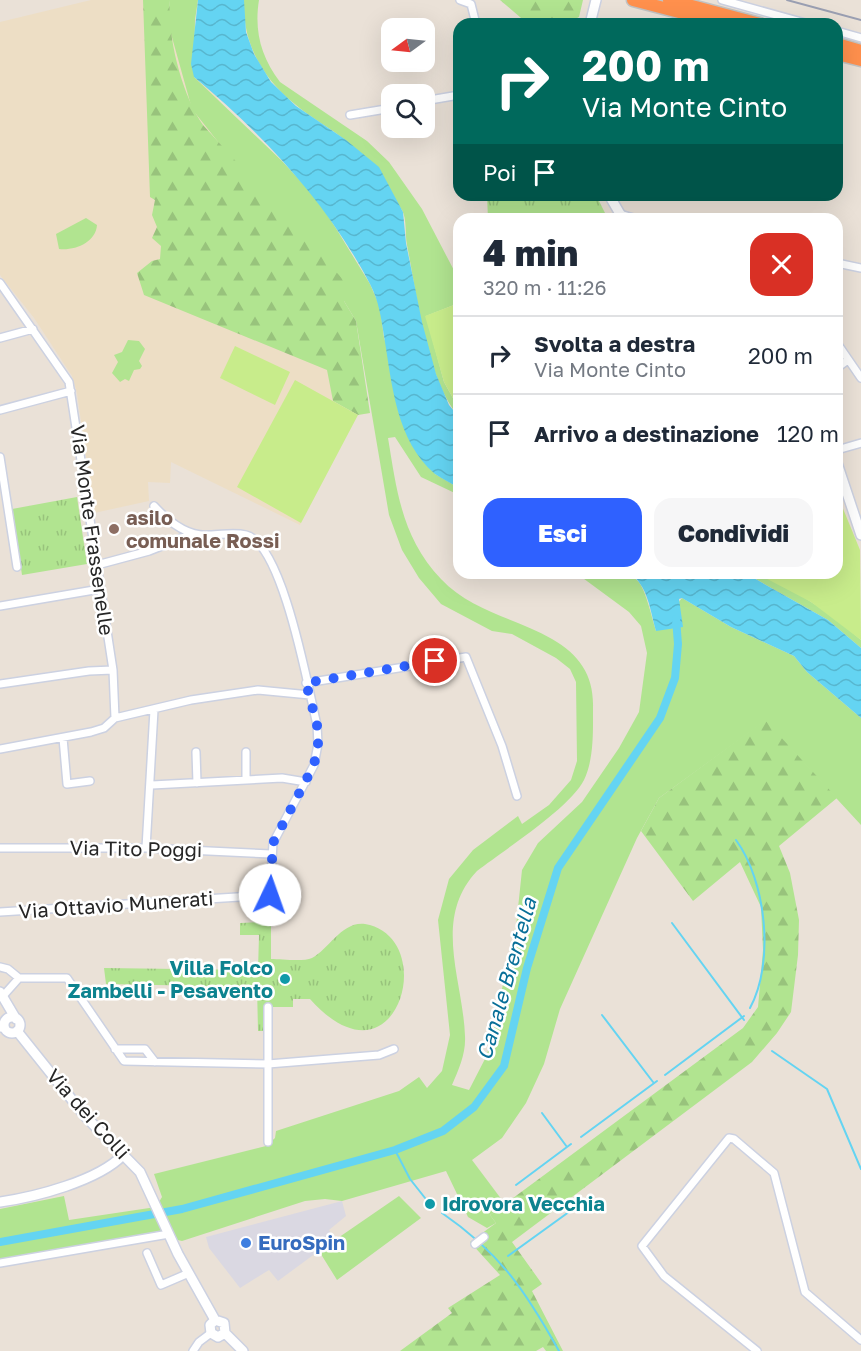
<!DOCTYPE html>
<html lang="it">
<meta charset="utf-8">
<style>
:root{--surface:#fff;--page:#f6f6f7;--text:#1f2937;--muted:#747a83;--line:#e0e1e3;--accent:#2f61ff}
body{margin:0;font-family:"Golos Text",sans-serif;background:var(--page);color:var(--text);height:100vh;display:flex;flex-direction:column;font-size:22px;white-space:nowrap}
*{box-sizing:border-box;margin:0}
p{font-size:20px;color:var(--muted)}
.icon{flex:none;width:33px;height:33px;fill:none;stroke:currentColor;stroke-width:2;stroke-linecap:round;stroke-linejoin:round}
.map{position:relative;flex:1;overflow:hidden}
.details{position:absolute;left:453px;top:213px;width:390px;height:366px;display:flex;flex-direction:column;background:var(--surface);border-radius:18px;box-shadow:0 6px 24px #0002}
.details>*{flex:none}
.hud{position:absolute;left:453px;top:18px;width:390px;height:183px;border-radius:18px;box-shadow:0 6px 24px #0002;background:#00695c;color:#fff;overflow:hidden}
.needle{width:39px;rotate:255deg}
.controls{position:absolute;left:381px;top:18px;display:grid;gap:12px}
.controls a{display:grid;place-items:center;width:54px;height:54px;border-radius:12px;background:var(--surface);box-shadow:0 6px 24px #0002;font-size:30px}
.pin{position:absolute;display:grid;place-items:center;width:51px;height:51px;color:#fff;margin:-26px;border:3px solid #fff;border-radius:50%;box-shadow:0 2px 6px #0007}
.me{position:absolute;width:66px;margin:-33px;rotate:3deg;stroke-linejoin:round;filter:drop-shadow(0 0 4px #0008)}
.turn{display:flex;align-items:center;gap:21px;height:126px;padding:0 30px;font-size:27px}
.turn .icon{width:78px;height:78px;stroke-width:2.5}
.turn b{display:block;font-size:42px;line-height:51px}
.then{display:flex;align-items:center;height:57px;padding:0 30px;background:#0003;gap:12px;font-size:22px}
.round{display:grid;place-items:center;flex:none;width:63px;height:63px;border-radius:18px;background:var(--page)}
.head{display:flex;align-items:center;justify-content:space-between;height:102px;padding:0 30px}
h1{font-size:36px;font-weight:800;line-height:45px}
.primary-button{display:flex;gap:12px;margin-top:auto;padding:12px 30px}
.primary-button a{flex:1;height:69px;border-radius:18px;background:var(--accent);color:#fff;font-size:24px;font-weight:800;line-height:69px;text-align:center}
.primary-button a+a{background:var(--page);color:var(--text)}
ul{padding:0;list-style:none}
li{display:flex;align-items:center;gap:18px;height:78px;padding:0 30px;border-top:2px solid var(--line)}
li div{flex:1}
li b{display:block;font-size:22px}
li em{font-style:normal}
.map>svg:first-child{display:block}
.industrial{fill:#dad8e2}
.education{fill:#eddec5}
.grass{fill:#b1e490}
.forest{fill:url(#forest-firs)}
.park{fill:url(#park-tufts)}
.pitch{fill:#c8ec8b}
.water{fill:url(#water-waves)}
.lines{fill:none;stroke-linecap:round;stroke-linejoin:round}
.stream{stroke:#64d4f2;stroke-width:2}
.canal{stroke:#64d4f2;stroke-width:8}
.street-casing{stroke:#ccd1e1;stroke-width:10}
.secondary-casing{stroke:#ccd1e1;stroke-width:12}
.highway-casing{stroke:#c2c2c2;stroke-width:15}
.street{stroke:#fff;stroke-width:7}
.secondary{stroke:#fff;stroke-width:9}
.highway{stroke:#ff904d;stroke-width:12}
.rail{stroke:#9a9fb2;stroke-width:2}
.route{stroke:#2f61ff;stroke-width:10;stroke-dasharray:0 18}
.education-dot{fill:#8d6e63;stroke:#fff;stroke-width:2}
.culture-dot{fill:#0f9aa8;stroke:#fff;stroke-width:2}
.shop-dot{fill:#3f7fe0;stroke:#fff;stroke-width:2}
.labels{text-anchor:middle;stroke-width:5;stroke-linejoin:round;paint-order:stroke}
.education-label{font-size:20px;font-weight:bold;fill:#785e54;stroke:#fff;text-anchor:start}
.street-label{font-size:20px;fill:#262626;stroke:#fff}
.culture-label{font-size:20px;font-weight:bold;fill:#0d838f;stroke:#fff;text-anchor:end}
.shop-label{font-size:20px;font-weight:bold;fill:#366cbe;stroke:#fff;text-anchor:start}
.water-label{font-size:21px;font-style:italic;fill:#086f98;stroke:#fff}
</style>
<div class="map">
<svg width="861" height="1351" viewBox="0 0 861 1351">
<defs>
<pattern id="forest-firs" width="22" height="20" patternUnits="userSpaceOnUse" patternTransform="scale(1.5)"><rect width="22" height="20" fill="#b1e490"/><path d="M5 1l3.5 6h-7zM16 11l3.5 6h-7z" fill="#98c37c"/></pattern>
<pattern id="park-tufts" width="24" height="20" patternUnits="userSpaceOnUse" patternTransform="scale(1.5)"><rect width="24" height="20" fill="#b1e490"/><path d="M3 7l-1-3M5 7V3M7 7l1-3M15 17l-1-3M17 17v-4M19 17l1-3" fill="none" stroke="#98c37c"/></pattern>
<pattern id="water-waves" width="16" height="10" patternUnits="userSpaceOnUse" patternTransform="scale(1.5)"><rect width="16" height="10" fill="#64d4f2"/><path d="M0 5q4-4 8 0t8 0" fill="none" stroke="#57b6cf"/></pattern>
</defs>
<rect width="100%" height="100%" fill="#eae1d7"/>
<path class="industrial" d="M342,1201L346,1216L329,1230L335,1239L278,1281L269,1270L240,1288L209,1248L206,1237Z"/>
<path class="education" d="M91,0H165L322,296L370,413L357,415L300,525L171,462L170,483L148,482L149,501L94,513L77,393L72,376L34,318L0,275V22Z"/>
<path class="grass" d="M170,0H198L195,20L194,77L282,161L317,199L337,230L370,284L380,307L384,338L435,474L459,488V495L421,477L395,437L388,438C397,492 402,538 441,579C471,611 515,618 552,639C580,655 594,676 593,708C593,732 594,759 584,780C570,808 504,850 477,871C432,919 463,979 465,1036C466,1053 459,1069 452,1085L469,1090L487,1055L516,927L522,870L538,843L582,802L619,748L639,712L647,653L641,626L629,612L576,573C642,573 638,566 656,631L682,598L731,627L794,656L807,672L861,718V825L765,721L659,798L637,838L560,1009L544,1064L526,1103L502,1138L472,1160L505,1204L490,1215L496,1223L487,1228L468,1217L446,1171L342,1201L325,1199L305,1201L182,1241L169,1238L0,1259V1209L64,1196L69,1220L156,1207L162,1197L154,1174L266,1146L275,1138L276,1131L399,1091L419,1077L427,1088L442,1071L450,1035L438,920L449,879L473,850L518,816L522,824L549,805L571,780L577,761L576,682L570,669L556,658L512,634L492,631L441,604L419,578L402,550L389,515L356,321L344,301L192,109L168,23Z
M244,0H259C254,31 261,57 280,82L367,141L389,162L422,209L459,280V303L426,316L444,382L459,409V417C426,378 417,295 407,245C405,235 407,219 402,210C392,194 358,150 344,139C329,127 311,118 296,105C263,79 242,43 244,0Z
M86,218L97,225C96,242 75,251 59,249L56,234Z
M128,340L139,341L145,349L139,361L142,366L140,369L134,370L129,381L125,379L120,382L112,373L118,362L114,355L122,352Z
M745,573C776,573 837,618 861,640V648L828,620Z
M399,1196L421,1218L337,1280L319,1251Z"/>
<path class="forest" d="M143,0H170C167,36 182,95 203,125L348,285L344,301L356,321L370,413L358,415L333,401L327,370L144,295L137,273L152,261L160,259L161,246L152,238L157,227L152,215L155,200L150,197Z
M500,0H583L579,17L565,24H528Z
M765,720L837,798L779,846L790,873L799,920L798,955L791,1012L777,1033L752,1062L512,1242L542,1284L532,1291L563,1351H546L543,1347L536,1351H400L452,1313L448,1308L500,1275L470,1242L496,1223L490,1215L743,1028L758,1007L763,950L761,907L740,862L693,901L641,831L659,798Z"/>
<path class="park" d="M487,195H596L608,219H488Z
M77,497L87,564L22,575L12,509Z
M264,899H271V959C282,959 303,962 312,958C329,949 342,921 365,924C441,937 397,1096 310,999H293V1007H266V1031H258L257,987L106,984L104,968L258,970L259,935H240V923L264,922Z"/>
<path class="pitch" d="M459,303V409L444,382L425,316Z
M235,346L290,372L275,405L220,378Z
M295,380L358,415L301,523L237,487Z
M837,494L860,550L861,640L811,602L756,573H837Z"/>
<path class="water" d="M198,0H244L246,32L254,54L271,82L296,106L346,140L379,167L403,212L406,243L422,322L436,374L449,405L459,417V488C451,483 442,479 435,474C396,441 392,384 384,336C381,318 379,301 370,284C328,204 264,135 194,77L191,64Z
M629,573H745L828,620L861,648V718L807,672L794,656L731,627L682,598L679,599L683,627L656,631C650,610 648,585 629,573Z"/>
<g class="lines">
<path class="stream" d="M736,840C766,881 775,962 750,1008
M672,923L744,1020
M602,1015L653,1082
M772,1051L827,1089L861,1169
M665,1075L744,1016
M542,1113L567,1147
M581,1137L657,1081
M395,1150L410,1179L425,1198
M516,1185L571,1144
M442,1213C500,1253 525,1290 559,1351
M508,1256L591,1196"/>
<path class="canal" d="M0,1242L182,1209L395,1150L443,1131L474,1107L504,1066L527,968L558,868L660,718L675,678L678,644L676,619"/>
<g class="street-casing">
<path id="street" d="M460,0L471,4L476,24
M722,0L809,24
M837,31L861,38
M424,101L459,95
M350,115L392,108
M620,214L637,219
M837,263L861,268
M0,283L69,382L113,670L115,718
M0,338L33,329
M837,343L861,378
M837,368L848,360
M0,410L71,391
M837,450L861,443
M0,457L17,567
M97,565L149,551L192,534
M0,606L100,589
M306,683L466,657L502,746L517,796
M0,684L89,671L113,670
M63,738L67,784L90,781
M0,749L91,732L104,728L115,718L191,700L258,690L310,695
M196,752L197,783
M246,752V780
M152,785L282,778L306,782
M0,848H146L271,854
M146,848L154,710
M0,912L270,895L273,843L314,765L318,744L317,725C308,688 283,544 246,535C233,532 222,535 209,535C188,537 168,521 154,506
M0,967L8,969L19,978L3,996
M19,978H67L124,1061L268,1064L379,1055L394,1049
M268,1007V1142
M0,1028H5
M115,1049H145L155,1062
M475,1244L484,1237
M147,1253L161,1285L189,1273
M0,1263L169,1234
M193,1351L199,1342L211,1333
M757,1351L664,1276L642,1246L729,1138L734,1139L774,1173L805,1292L861,1340"/>
</g>
<g class="secondary-casing">
<path id="secondary" d="M590,24L596,0
M609,195L623,219
M837,463L861,535
M0,992L16,1019
M4 1025a8 8 0 1 1 16 0a8 8 0 1 1-16 0Z
M17,1031L85,1116L140,1172L178,1254L215,1320
M0,1202C35,1197 98,1181 123,1155
M215,1320L224,1323L225,1333L243,1351
M215,1320L210,1325L211,1333L218,1337L225,1333"/>
</g>
<g class="highway-casing">
<path id="highway" d="M633,0L725,24
M669,0L760,24
M837,44L861,51
M837,54L861,60"/>
</g>
<use href="#street" class="street"/>
<use href="#secondary" class="secondary"/>
<use href="#highway" class="highway"/>
<path class="rail" d="M787,0L861,20"/>
</g>
<g class="lines">
<path class="route" d="M270,895L273,843L314,765L318,744L317,725L306,683L435,661"/>
</g>
<circle class="education-dot" cx="114" cy="529" r="6"/>
<g class="culture-dot">
<circle cx="285" cy="979" r="6"/>
<circle cx="430" cy="1204" r="6"/>
</g>
<circle class="shop-dot" cx="246" cy="1243" r="6"/>
<g class="labels">
<g class="education-label">
<text x="126" y="525">asilo<tspan x="126" dy="23">comunale Rossi</tspan></text>
</g>
<g class="street-label">
<text transform="translate(92 530) rotate(82)" y="7">Via Monte Frassenelle</text>
<text transform="translate(136 849) rotate(1)" y="7">Via Tito Poggi</text>
<text transform="translate(116 905) rotate(-4)" y="7">Via Ottavio Munerati</text>
<text transform="translate(88 1114) rotate(48)" y="7">Via dei Colli</text>
</g>
<g class="culture-label">
<text x="273" y="975">Villa Folco<tspan x="273" dy="23">Zambelli - Pesavento</tspan></text>
<text x="442" y="1211" text-anchor="start">Idrovora Vecchia</text>
</g>
<g class="shop-label">
<text x="258" y="1250">EuroSpin</text>
</g>
<g class="water-label">
<text transform="translate(507 979) rotate(-74)" y="7">Canale Brentella</text>
</g>
</g>
</svg>
<div class="controls">
<a><svg class="needle" viewBox="-14 -14 28 28"><path d="M0-13l5 13h-10z" fill="#e53935"/><path d="M0 13l5-13h-10z" fill="#747a83"/></svg></a>
<a><svg class="icon" aria-label="search" viewBox="0 0 24 24"><circle cx="10" cy="10" r="6"/><path d="M15 15l6 6"/></svg></a>
</div>
<div class="pin" style="left:435px;top:661px;background:#d93025"><svg class="icon" aria-label="arrive" viewBox="0 0 24 24"><path d="M6 21V4h12l-3 4 3 4H6"/></svg></div>
<svg class="me" style="left:270px;top:895px" viewBox="-20 -20 40 40"><circle r="19" fill="#fff"/><path d="M0-13L10 11 0 6-10 11z" fill="#2f61ff"/></svg>
<div class="hud">
<div class="turn"><svg class="icon" aria-label="right" viewBox="0 0 24 24"><path d="M7 20v-9h11M14 6l5 5-5 5"/></svg><div><b>200 m</b>Via Monte Cinto</div></div>
<div class="then">Poi<svg class="icon" aria-label="arrive" viewBox="0 0 24 24"><path d="M6 21V4h12l-3 4 3 4H6"/></svg></div>
</div>
<section class="details">
<div class="head"><div><h1>4 min</h1><p>320 m · 11:26</p></div><a class="round" style="background:#d93025;color:#fff"><svg class="icon" aria-label="close" viewBox="0 0 24 24"><path d="M6 6l12 12M18 6L6 18"/></svg></a></div>
<ul>
<li><svg class="icon" aria-label="right" viewBox="0 0 24 24"><path d="M7 20v-9h11M14 6l5 5-5 5"/></svg><div><b>Svolta a destra</b><p>Via Monte Cinto</p></div><em>200 m</em></li>
<li><svg class="icon" aria-label="arrive" viewBox="0 0 24 24"><path d="M6 21V4h12l-3 4 3 4H6"/></svg><div><b>Arrivo a destinazione</b></div><em>120 m</em></li>
</ul>
<div class="primary-button"><a>Esci</a><a>Condividi</a></div>
</section>
</div>
